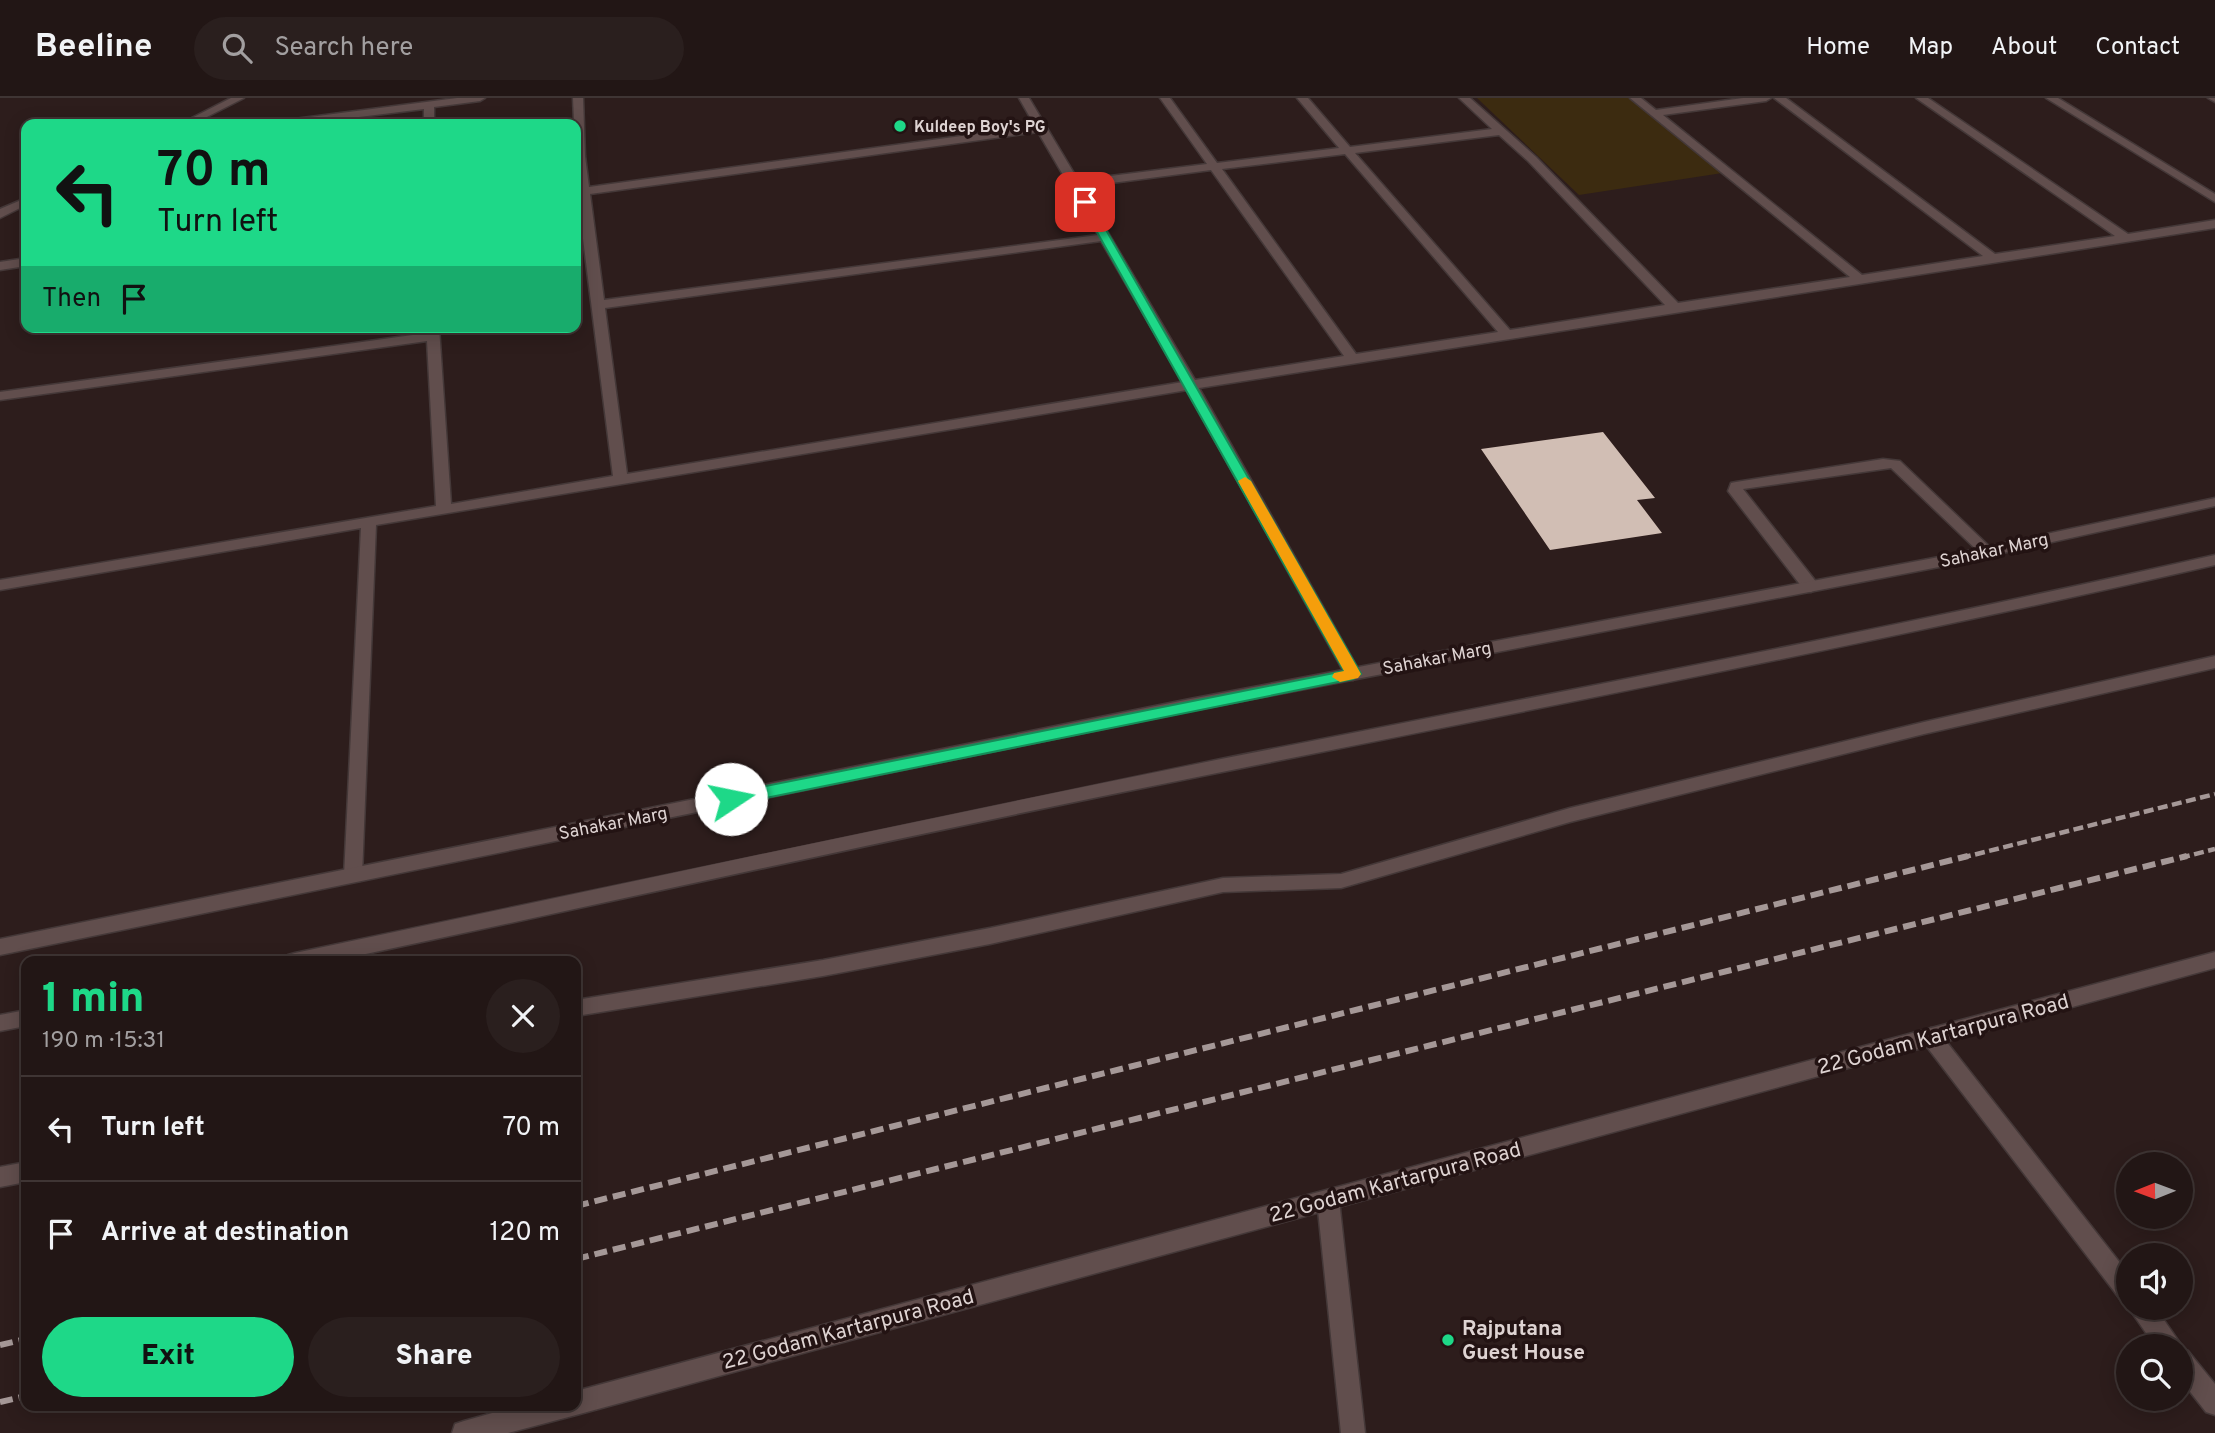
<!DOCTYPE html>
<meta charset="utf-8">
<style>
:root{--surface:#221615;--page:#2a1f1e;--text:#f1f3f6;--muted:#a29fa0;--line:#3f3534;--accent:#1ed888}
body{margin:0;font-family:Overpass,sans-serif;background:var(--page);color:var(--text);height:100vh;display:flex;flex-direction:column;font-size:26px;white-space:nowrap}
*{box-sizing:border-box;margin:0}
p{font-size:23px;color:var(--muted)}
.icon{flex:none;width:38px;height:38px;fill:none;stroke:currentColor;stroke-width:2;stroke-linecap:round;stroke-linejoin:round}
.map{position:relative;flex:1;overflow:hidden}
.side{position:absolute;left:21px;top:858px;width:560px;height:455px;display:flex;flex-direction:column;background:var(--surface);border-radius:14px;box-shadow:0 4px 18px #0003,0 0 0 2px var(--line)}
.side>*{flex:none}
.hud{position:absolute;left:21px;top:21px;width:560px;height:214px;border-radius:14px;box-shadow:0 4px 18px #0003,0 0 0 2px var(--line);background:#1ed888;color:#111;overflow:hidden}
.needle{width:46px;rotate:269deg}
.controls{position:absolute;left:2116px;top:1054px;display:grid;gap:14px}
.controls a{display:grid;place-items:center;width:77px;height:77px;border-radius:50%;background:var(--surface);box-shadow:0 4px 18px #0003,0 0 0 2px var(--line);font-size:35px}
.pin{position:absolute;display:grid;place-items:center;width:60px;height:60px;color:#fff;margin:-30px;border-radius:14px;box-shadow:0 4px 10px #0006}
.me{position:absolute;width:77px;margin:-38px;rotate:79deg;stroke-linejoin:round;filter:drop-shadow(0 0 5px #0008)}
.turn{display:flex;align-items:center;gap:24px;height:147px;padding:0 21px;font-size:32px}
.turn .icon{width:91px;height:91px;stroke-width:2.5}
.turn b{display:block;font-size:49px;line-height:60px}
.then{display:flex;align-items:center;height:66px;padding:0 21px;background:#0003;gap:14px;font-size:26px}
.round{display:grid;place-items:center;flex:none;width:74px;height:74px;border-radius:37px;background:var(--page)}
.head{display:flex;align-items:center;justify-content:space-between;height:119px;padding:0 21px}
h1{font-size:42px;font-weight:800;line-height:52px;color:var(--accent)}
.action{display:flex;gap:14px;margin-top:auto;padding:14px 21px}
.action a{flex:1;height:80px;border-radius:42px;background:var(--accent);color:#111;font-size:28px;font-weight:800;line-height:80px;text-align:center}
.action a+a{background:var(--page);color:var(--text)}
ul{padding:0;list-style:none}
li{display:flex;align-items:center;gap:21px;height:105px;padding:0 21px;border-top:2px solid var(--line)}
li div{flex:1}
li b{display:block;font-size:26px}
li em{font-style:normal}
header{display:flex;align-items:center;gap:42px;box-sizing:border-box;height:98px;padding:0 35px;background:var(--surface);border-bottom:2px solid var(--line)}
header strong{font-size:33px}
nav{display:flex;gap:38px;margin-inline-start:auto;font-size:24px}
.search{width:490px;height:63px;background:var(--page);display:flex;align-items:center;gap:18px;box-sizing:border-box;padding:0 24px;border-radius:38px;color:var(--muted);font-size:26px}
.map>svg:first-child{display:block}
.green{fill:#3c2b10}
.building{fill:#d1beb4}
.lines{fill:none;stroke-linecap:round;stroke-linejoin:round}
.lane-casing{stroke:#443838;stroke-width:3}
.street-casing{stroke:#443838;stroke-width:3}
.secondary-casing{stroke:#443838;stroke-width:3}
.lane{fill:#614e4d;fill-rule:evenodd}
.street{fill:#614e4d;fill-rule:evenodd}
.secondary{fill:#614e4d;fill-rule:evenodd}
.rail-far1{stroke:#a59897;stroke-width:4.5;stroke-dasharray:10 4.5;stroke-linecap:butt}
.rail{stroke:#a59897;stroke-width:6;stroke-dasharray:13 6;stroke-linecap:butt}
.route{fill:#1ed888;stroke:#148c58;stroke-width:2}
.slow{fill:#f59e0b}
.poi-dot{fill:#1ed888;stroke:#231313;stroke-width:2.5}
.labels{text-anchor:middle;stroke-width:7;stroke-linejoin:round;paint-order:stroke}
.far-poi-label{font-size:16px;font-weight:bold;fill:#ded3d2;stroke:#231313;text-anchor:start}
.street-label{font-size:18px;fill:#ded3d2;stroke:#231313}
.near-street-label{font-size:21px;fill:#ded3d2;stroke:#231313}
.near-poi-label{font-size:21px;font-weight:bold;fill:#ded3d2;stroke:#231313;text-anchor:start}
</style>
<header>
<strong>Beeline</strong>
<div class="search"><svg class="icon" aria-label="search" viewBox="0 0 24 24"><circle cx="10" cy="10" r="6"/><path d="M15 15l6 6"/></svg>Search here</div>
<nav><a>Home</a><a>Map</a><a>About</a><a>Contact</a></nav>
</header>
<div class="map">
<svg width="2215" height="1335" viewBox="0 0 2215 1335">
<rect width="100%" height="100%" fill="#2d1d1c"/>
<path class="green" d="M1477,0H1638L1729,74L1579,97Z"/>
<path class="building" d="M1603,334L1655,400L1637,402L1662,435L1550,452L1481,351Z"/>
<g class="lines">
<g class="lane-casing">
<path id="lane" d="M1883,361L1900,363L1992,451L1995,454L1992,457H1982L1891,370L1743,391L1817,485L1819,489L1811,494L1805,493L1728,393L1731,385L1736,384Z
M2215,558V570L1924,636L1570,724L1341,790L1223,794L990,846L823,878L576,918V902L823,862L990,830L1223,780L1341,776L1570,710L1924,624Z
M26,1064V1084L0,1089V1069Z"/>
</g>
<g class="street-casing">
<path id="street" d="M231,0H244L193,26H180Z
M457,0H485L480,3L434,9V26H424V11L302,26H274L279,23Z
M573,0H583L585,58L589,89L1035,28L1019,0H1029L1078,82L1207,66L1160,0H1170L1217,65L1339,50L1297,0H1308L1350,49L1492,31L1459,0H1470L1536,59L1678,205L1850,179L1630,0H1641L1656,12L1743,0H1771L1766,3L1663,17L1862,177L1983,158L1774,0H1786L1995,156L2115,138L1916,0H1928L2128,136L2215,122V130L1199,290L1361,576L1353,582L1345,576L1187,292L376,427L362,778L360,783H346L344,778L361,430L0,492V482L436,408L427,243L0,302V294L427,235V229H439L451,406L613,378L577,93ZM1038,34L1098,137L604,202L590,96ZM1499,37L1528,63L1665,207L1510,232L1355,55ZM1345,56L1498,234L1356,256L1222,71ZM1211,72L1344,258L1195,282L1081,89ZM1101,143L1183,284L627,376L605,210Z
M2046,0H2058L2215,96V104Z
M2208,0H2215V4Z
M26,100V107L0,120V111Z
M26,160V168L0,172V164Z
M1931,930L1938,933L2128,1175V1204L2120,1201L1924,945L1921,939L1924,933Z
M1328,1092L1336,1095L1339,1102L1365,1335H1341L1317,1102L1320,1095Z
M2128,1209H2155L2182,1248L2181,1250L2188,1253L2215,1286V1317L2206,1314L2180,1281V1248H2155Z"/>
</g>
<g class="secondary-casing">
<path id="secondary" d="M2215,400V408L1939,469L1190,613L0,857V841L1190,601L1939,459Z
M2215,457V467C1885,543 1553,607 1222,674C925,733 629,800 333,863H285L288,857L295,855C604,790 912,723 1221,661C1553,595 1885,532 2215,457Z
M2215,854V870L576,1317L508,1335H452L455,1326L464,1323L521,1307H576V1293Z
M26,912V928L0,933V917Z"/>
</g>
<use href="#lane" class="lane"/>
<use href="#street" class="street"/>
<use href="#secondary" class="secondary"/>
<path class="rail-far1" d="M1961,760L2215,696
M2180,760L2215,751"/>
<path class="rail" d="M576,1108L1968,758
M576,1161L2187,758
M0,1247L26,1241
M0,1304L26,1298"/>
</g>
<path class="route" d="M1085,101L1090,104L1361,576L1353,581L731,707L725,705L723,701L731,695L1344,573L1080,104Z"/>
<path class="slow" d="M1245,379L1251,383L1361,576L1358,580L1340,584L1332,579L1334,575L1344,573L1238,383Z"/>
<g class="poi-dot">
<circle cx="900" cy="28" r="7"/>
<circle cx="1448" cy="1242" r="7"/>
</g>
<g class="labels">
<g class="far-poi-label">
<text x="914" y="34">Kuldeep Boy's PG</text>
</g>
<g class="street-label">
<text transform="translate(1994 452) rotate(-12)" y="6">Sahakar Marg</text>
<text transform="translate(1437 560) rotate(-11)" y="6">Sahakar Marg</text>
<text transform="translate(613 725) rotate(-11)" y="6">Sahakar Marg</text>
</g>
<g class="near-street-label">
<text transform="translate(1943 936) rotate(-15)" y="7">22 Godam Kartarpura Road</text>
<text transform="translate(1395 1084) rotate(-15)" y="7">22 Godam Kartarpura Road</text>
<text transform="translate(848 1231) rotate(-15)" y="7">22 Godam Kartarpura Road</text>
</g>
<g class="near-poi-label">
<text x="1462" y="1237">Rajputana<tspan x="1462" dy="24">Guest House</tspan></text>
</g>
</g>
</svg>
<div class="controls">
<a><svg class="needle" viewBox="-14 -14 28 28"><path d="M0-13l5 13h-10z" fill="#e53935"/><path d="M0 13l5-13h-10z" fill="#a29fa0"/></svg></a>
<a><svg class="icon" aria-label="sound" viewBox="0 0 24 24"><path d="M4 9h4l5-4v14l-5-4H4zM17 9q2 3 0 6"/></svg></a>
<a><svg class="icon" aria-label="search" viewBox="0 0 24 24"><circle cx="10" cy="10" r="6"/><path d="M15 15l6 6"/></svg></a>
</div>
<div class="pin" style="left:1085px;top:104px;background:#d93025"><svg class="icon" aria-label="arrive" viewBox="0 0 24 24"><path d="M6 21V4h12l-3 4 3 4H6"/></svg></div>
<svg class="me" style="left:731px;top:701px" viewBox="-20 -20 40 40"><circle r="19" fill="#fff"/><path d="M0-13L10 11 0 6-10 11z" fill="#1ed888"/></svg>
<div class="hud">
<div class="turn"><svg class="icon" aria-label="left" viewBox="0 0 24 24"><path d="M17 20v-9H6M10 6l-5 5 5 5"/></svg><div><b>70 m</b>Turn left</div></div>
<div class="then">Then<svg class="icon" aria-label="arrive" viewBox="0 0 24 24"><path d="M6 21V4h12l-3 4 3 4H6"/></svg></div>
</div>
<section class="side">
<div class="head"><div><h1>1 min</h1><p>190 m · 15:31</p></div><a class="round"><svg class="icon" aria-label="close" viewBox="0 0 24 24"><path d="M6 6l12 12M18 6L6 18"/></svg></a></div>
<ul>
<li><svg class="icon" aria-label="left" viewBox="0 0 24 24"><path d="M17 20v-9H6M10 6l-5 5 5 5"/></svg><div><b>Turn left</b></div><em>70 m</em></li>
<li><svg class="icon" aria-label="arrive" viewBox="0 0 24 24"><path d="M6 21V4h12l-3 4 3 4H6"/></svg><div><b>Arrive at destination</b></div><em>120 m</em></li>
</ul>
<div class="action"><a>Exit</a><a>Share</a></div>
</section>
</div>
